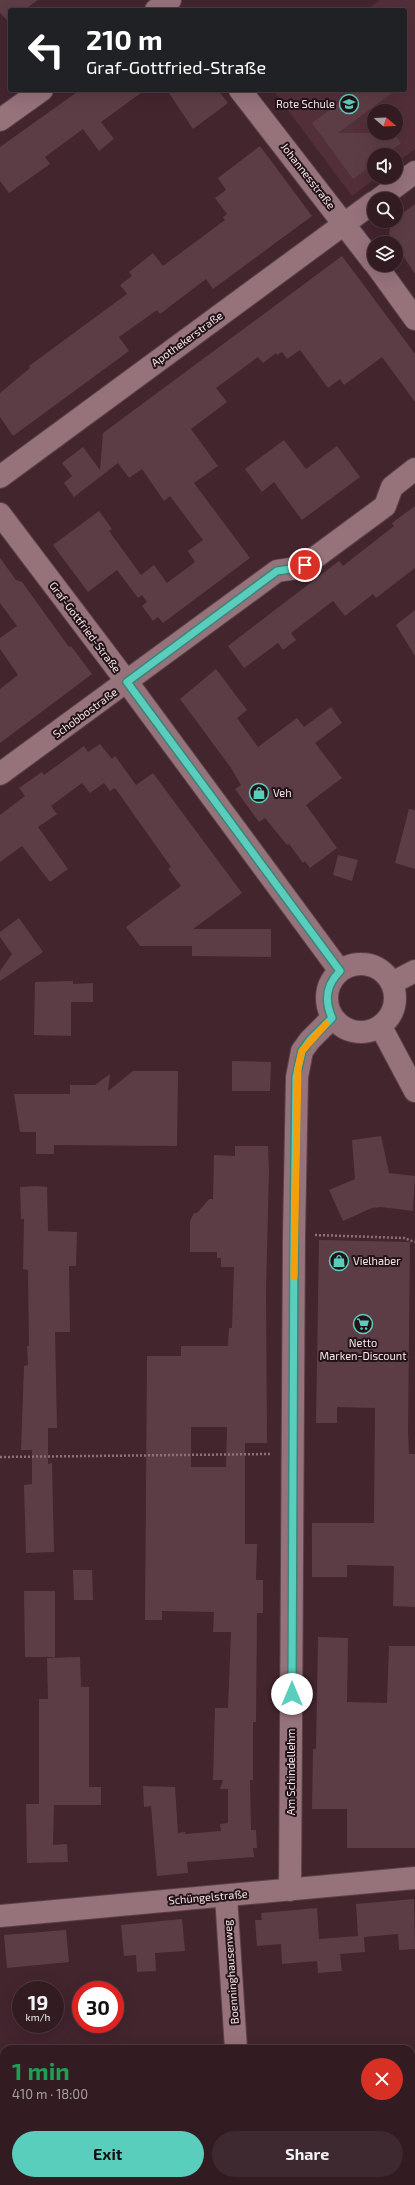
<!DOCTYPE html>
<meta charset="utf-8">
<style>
:root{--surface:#321c22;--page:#3d292f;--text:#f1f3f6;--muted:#a8a1a5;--line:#4d3a40;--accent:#5acebd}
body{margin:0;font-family:"Exo 2",sans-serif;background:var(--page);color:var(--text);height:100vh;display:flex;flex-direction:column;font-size:15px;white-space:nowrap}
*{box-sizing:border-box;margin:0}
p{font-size:13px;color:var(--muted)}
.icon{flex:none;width:22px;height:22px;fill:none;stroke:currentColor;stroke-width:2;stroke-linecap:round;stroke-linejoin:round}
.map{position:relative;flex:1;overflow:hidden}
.side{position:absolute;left:0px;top:2045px;width:415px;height:140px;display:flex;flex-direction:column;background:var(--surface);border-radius:12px 12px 0 0;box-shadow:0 4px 16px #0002,0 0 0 1px var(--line)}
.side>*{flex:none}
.top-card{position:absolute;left:8px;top:8px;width:399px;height:84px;border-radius:4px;box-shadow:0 4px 16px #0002,0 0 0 1px var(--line);background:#202124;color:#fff;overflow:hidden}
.needle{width:26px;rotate:109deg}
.fabs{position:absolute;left:367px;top:104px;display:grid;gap:8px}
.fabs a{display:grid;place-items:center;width:36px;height:36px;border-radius:50%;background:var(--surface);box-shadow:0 4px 16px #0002,0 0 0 1px var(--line);font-size:20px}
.speed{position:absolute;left:12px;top:1981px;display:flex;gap:8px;font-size:20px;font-weight:700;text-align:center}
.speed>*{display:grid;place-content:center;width:52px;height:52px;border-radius:50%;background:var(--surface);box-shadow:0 4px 16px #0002,0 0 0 1px var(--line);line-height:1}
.speed small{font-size:10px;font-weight:400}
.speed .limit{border:6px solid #d22;background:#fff;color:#111}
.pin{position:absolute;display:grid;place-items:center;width:34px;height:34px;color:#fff;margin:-17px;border:2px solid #fff;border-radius:50%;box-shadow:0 1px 4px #0007}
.me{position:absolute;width:44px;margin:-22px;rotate:0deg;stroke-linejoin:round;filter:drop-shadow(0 0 3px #0008)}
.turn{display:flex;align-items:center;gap:14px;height:84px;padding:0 12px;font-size:18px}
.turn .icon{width:52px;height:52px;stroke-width:2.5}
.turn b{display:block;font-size:28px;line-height:34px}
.round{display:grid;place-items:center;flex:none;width:42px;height:42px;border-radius:21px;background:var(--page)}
.overview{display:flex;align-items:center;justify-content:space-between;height:68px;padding:0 12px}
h1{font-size:24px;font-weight:700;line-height:30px;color:#1e9e55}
.action{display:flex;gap:8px;margin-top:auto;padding:8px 12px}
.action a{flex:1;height:46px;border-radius:24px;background:var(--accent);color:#111;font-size:16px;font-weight:700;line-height:46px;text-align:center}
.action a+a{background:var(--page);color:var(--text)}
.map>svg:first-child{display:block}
.built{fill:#532f39;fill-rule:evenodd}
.building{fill:#5d3d45;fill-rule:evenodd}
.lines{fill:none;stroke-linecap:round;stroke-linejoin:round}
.minor-casing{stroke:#5b4149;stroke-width:24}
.tertiary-casing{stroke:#5b4149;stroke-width:24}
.path{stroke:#8b7178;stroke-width:2.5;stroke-dasharray:2 2;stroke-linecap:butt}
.minor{stroke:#96727b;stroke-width:22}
.tertiary{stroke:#96727b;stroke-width:22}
.route-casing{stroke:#3a867b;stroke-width:10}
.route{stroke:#5acebd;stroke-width:7}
.slow{stroke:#f59e0b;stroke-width:7}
.labels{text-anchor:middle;stroke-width:4;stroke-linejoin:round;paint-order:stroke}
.poi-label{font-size:11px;fill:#fae6ea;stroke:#211317;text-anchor:start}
.street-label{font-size:11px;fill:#fae6ea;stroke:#211317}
</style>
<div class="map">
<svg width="415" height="2185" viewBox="0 0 415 2185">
<rect width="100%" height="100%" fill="#43252e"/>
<path class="built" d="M380,0H415V149L396,163V155H374V177H377L352,196L273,90H405V10H366ZM374,111H396V133H374Z"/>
<path class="building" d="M0,0H38L24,10H10L8,21L0,13Z
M80,90H145L101,122L114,139L99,151L83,129L45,157L50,164L9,193L0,181V147Z
M167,90H218L228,103L193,129Z
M357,90H396L338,133H394L401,143L386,155H374V164L353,179L312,123Z
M260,146L312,216L213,289L206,279L160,314L157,310L119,337L129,351L13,436L0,417V393L30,368L29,366L127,294L120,285L132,276L129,272L153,253L163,266L225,220L223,217L227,214L215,198L226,190L218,178Z
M415,204V274L389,234L391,222L396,221V218Z
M342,256L415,354V402L382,357L344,385L340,379L328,388L300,350L287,359L282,352L277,355L276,353L263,363L258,357L216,388L227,402L191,429L218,466L194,483L250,558L163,623L158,617L153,621L142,606L147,602L142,595L138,598L117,570L88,592L53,545L99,511L112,529L109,531L141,575L154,565L167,583L195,562L188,551L203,540L170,496L164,501L142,469L129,478L118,463L74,497L64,483L72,476L62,463L83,447L100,470L103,433Z
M284,440L306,469L337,446L360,477L302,520L274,482L262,492L245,469Z
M415,506V568L376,598L373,594L345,616L333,601L291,633L296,640L283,650L278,643L244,668L228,646L339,561L343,566L394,526L392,523Z
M0,558L16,580L22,582L69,647L71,646L92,674L0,743V689L18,675L0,649V638L17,626L0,603Z
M415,610V656L396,625Z
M216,669L247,710L237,718L258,747L297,718L304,727L331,707L342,723L315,743L342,778L306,805L337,848L310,868L305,861L303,863L289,844L287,845L265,818L259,822L235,789L241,785L231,768L180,699Z
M100,744L112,759L115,756L136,785L153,773L242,893L193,929H271V957L192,956V946H140L126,927L181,886L168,869L171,867L115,788L110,791L104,783L90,793L82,783L51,806L57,814L38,827L68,869L50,882L22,846L0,862V815L25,796L19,788L42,772L44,775L84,746L88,752Z
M409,809L415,810V869L395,863Z
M338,855L358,860L352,881L333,875Z
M19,918L43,952L0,981V971L12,954L0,937V932Z
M73,981V984L93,983V1002H71V1036L34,1035L35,982Z
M232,1061L271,1062L270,1091H232Z
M133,1071H178L177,1146L54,1145V1154H36V1132H20L14,1094H70V1085H95L110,1074L108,1091Z
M381,1136L389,1173L415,1176L413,1211L381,1207L372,1208L343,1221L329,1190L355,1179L352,1140Z
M235,1146H268L269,1171L266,1290L267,1443H245V1544H257L256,1580H263V1613H257L256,1722H253V1780H250L251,1830H256L257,1848H253L254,1857L187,1862L188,1873L157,1876L151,1806L144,1807L143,1786L175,1787L178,1833L185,1832V1834L221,1831L220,1824L228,1823V1789H220L223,1780H213L215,1708H228L231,1632H213L214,1612L162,1611V1620H145L147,1356H181V1346H228L229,1328H232L234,1267H221V1258H217V1252H190V1221L194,1213H197L209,1199H213L214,1155L235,1156ZM191,1427H227L226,1467H191Z
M37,1186L47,1187L48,1231L77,1232L76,1266H69L70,1332H55L57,1428H48V1464L52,1463L54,1552L26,1553L24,1485L32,1484V1450H21L24,1366L28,1365L27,1346H29L28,1270L23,1269L24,1219H21L20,1187Z
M319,1240L410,1242L408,1432L409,1454H415V1607L393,1606L394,1566L347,1565V1577H312V1523H374L375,1408L337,1407V1423H316Z
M73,1570H92L93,1600H74Z
M24,1591H55V1657H25Z
M318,1637L348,1638L347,1702L387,1703L389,1646H415V1848H347V1809H312L313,1749H316Z
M80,1657L81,1687H89V1787H101V1805H54L53,1845L67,1844L68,1862L27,1863L26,1804H39V1699H48L47,1658Z
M414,1899L415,1949L399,1950L398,1934L364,1937L365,1952L340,1954L342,1971L318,1973L317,1961L282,1964L281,1944L257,1946L255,1920H262L261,1913L317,1908L319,1939L358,1936L356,1904Z
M182,1919L185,1951L155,1953L156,1971L137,1972L136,1955L124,1956L121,1925Z
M66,1930L69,1962L7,1968L4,1935Z"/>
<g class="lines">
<g class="minor-casing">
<path id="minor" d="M156,10L170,0
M240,90L374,263
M0,120L42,90
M379,199L415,172
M376,265L415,319
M0,477L374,202
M0,774L277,571L297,568L305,565L385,506L392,487L415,469
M392,983L415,971
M290,1890L294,1235L297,1077L302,1051L310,1040L332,1018
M226,1896L236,2049
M0,1916L415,1878
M245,2181V2185"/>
</g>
<g class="tertiary-casing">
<path id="tertiary" d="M0,514L127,682L340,971
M327 998a34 34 0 1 1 68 0a34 34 0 1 1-68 0Z
M381,1027L415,1091"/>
</g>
<path class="path" d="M315,1235L404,1238L415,1242
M0,1457L271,1454"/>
<use href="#minor" class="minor"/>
<use href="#tertiary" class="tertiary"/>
</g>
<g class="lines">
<g class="route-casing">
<path id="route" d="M292,1694L294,1235L296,1077L302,1051L310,1040L332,1018C324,1000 326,985 340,971L127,682L277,571L297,568L305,565"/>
</g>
<use href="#route" class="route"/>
<path class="slow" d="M294,1277L298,1068L302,1051L326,1024"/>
</g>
<defs>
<g id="school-ring" transform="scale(1)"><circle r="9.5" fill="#211317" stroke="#5acebd" stroke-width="1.5"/><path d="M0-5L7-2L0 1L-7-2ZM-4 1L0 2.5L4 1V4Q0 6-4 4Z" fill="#5acebd"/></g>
<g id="shop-ring" transform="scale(1)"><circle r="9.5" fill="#211317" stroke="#5acebd" stroke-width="1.5"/><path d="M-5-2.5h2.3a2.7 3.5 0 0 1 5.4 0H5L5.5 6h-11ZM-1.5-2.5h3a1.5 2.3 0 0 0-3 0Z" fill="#5acebd"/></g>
<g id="supermarket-ring" transform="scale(1)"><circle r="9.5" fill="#211317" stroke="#5acebd" stroke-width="1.5"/><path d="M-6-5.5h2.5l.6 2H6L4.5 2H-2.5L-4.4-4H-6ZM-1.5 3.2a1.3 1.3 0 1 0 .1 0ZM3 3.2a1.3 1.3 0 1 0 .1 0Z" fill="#5acebd"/></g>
</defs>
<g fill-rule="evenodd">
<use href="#school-ring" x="349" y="104"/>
<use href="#shop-ring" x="259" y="793"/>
<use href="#shop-ring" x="339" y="1261"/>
<use href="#supermarket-ring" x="363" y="1324"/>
</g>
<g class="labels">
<g class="poi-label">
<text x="335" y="108" text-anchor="end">Rote Schule</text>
<text x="273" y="797">Veh</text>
<text x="353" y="1265">Vielhaber</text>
<text x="363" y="1347" text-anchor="middle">Netto<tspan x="363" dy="13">Marken-Discount</tspan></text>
</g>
<g class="street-label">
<text transform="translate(308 176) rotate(52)" y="4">Johannesstraße</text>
<text transform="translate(187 339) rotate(-36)" y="4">Apothekerstraße</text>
<text transform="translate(85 627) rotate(53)" y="4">Graf-Gottfried-Straße</text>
<text transform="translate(85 713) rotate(-36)" y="4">Schobbostraße</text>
<text transform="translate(291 1772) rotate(-90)" y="4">Am Schindellehm</text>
<text transform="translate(208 1897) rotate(-5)" y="4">Schüngelstraße</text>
<text transform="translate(231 1972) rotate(-94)" y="4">Boenninghausenweg</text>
</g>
</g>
</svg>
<div class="fabs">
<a><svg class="needle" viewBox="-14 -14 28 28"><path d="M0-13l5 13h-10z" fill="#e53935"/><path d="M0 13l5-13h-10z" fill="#a8a1a5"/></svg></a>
<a><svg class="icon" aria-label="sound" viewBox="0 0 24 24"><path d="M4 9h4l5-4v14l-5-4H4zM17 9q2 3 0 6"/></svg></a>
<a><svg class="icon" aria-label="search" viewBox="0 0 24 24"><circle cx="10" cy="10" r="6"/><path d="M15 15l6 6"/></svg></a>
<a><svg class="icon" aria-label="layers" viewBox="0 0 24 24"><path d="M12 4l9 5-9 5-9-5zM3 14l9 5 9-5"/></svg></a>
</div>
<div class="speed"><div>19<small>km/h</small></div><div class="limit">30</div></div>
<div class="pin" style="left:305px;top:565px;background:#d93025"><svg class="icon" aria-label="arrive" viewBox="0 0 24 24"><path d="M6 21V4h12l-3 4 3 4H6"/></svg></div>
<svg class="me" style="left:292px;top:1694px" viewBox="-20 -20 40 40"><circle r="19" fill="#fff"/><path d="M0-13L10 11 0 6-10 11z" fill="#5acebd"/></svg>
<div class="top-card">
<div class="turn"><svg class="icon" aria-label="left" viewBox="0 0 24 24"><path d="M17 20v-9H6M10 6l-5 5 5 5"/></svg><div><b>210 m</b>Graf-Gottfried-Straße</div></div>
</div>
<section class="side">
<div class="overview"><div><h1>1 min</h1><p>410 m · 18:00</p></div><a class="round" style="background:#d93025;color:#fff"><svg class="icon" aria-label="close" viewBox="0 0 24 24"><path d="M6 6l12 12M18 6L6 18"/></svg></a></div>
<div class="action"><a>Exit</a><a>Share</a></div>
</section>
</div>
